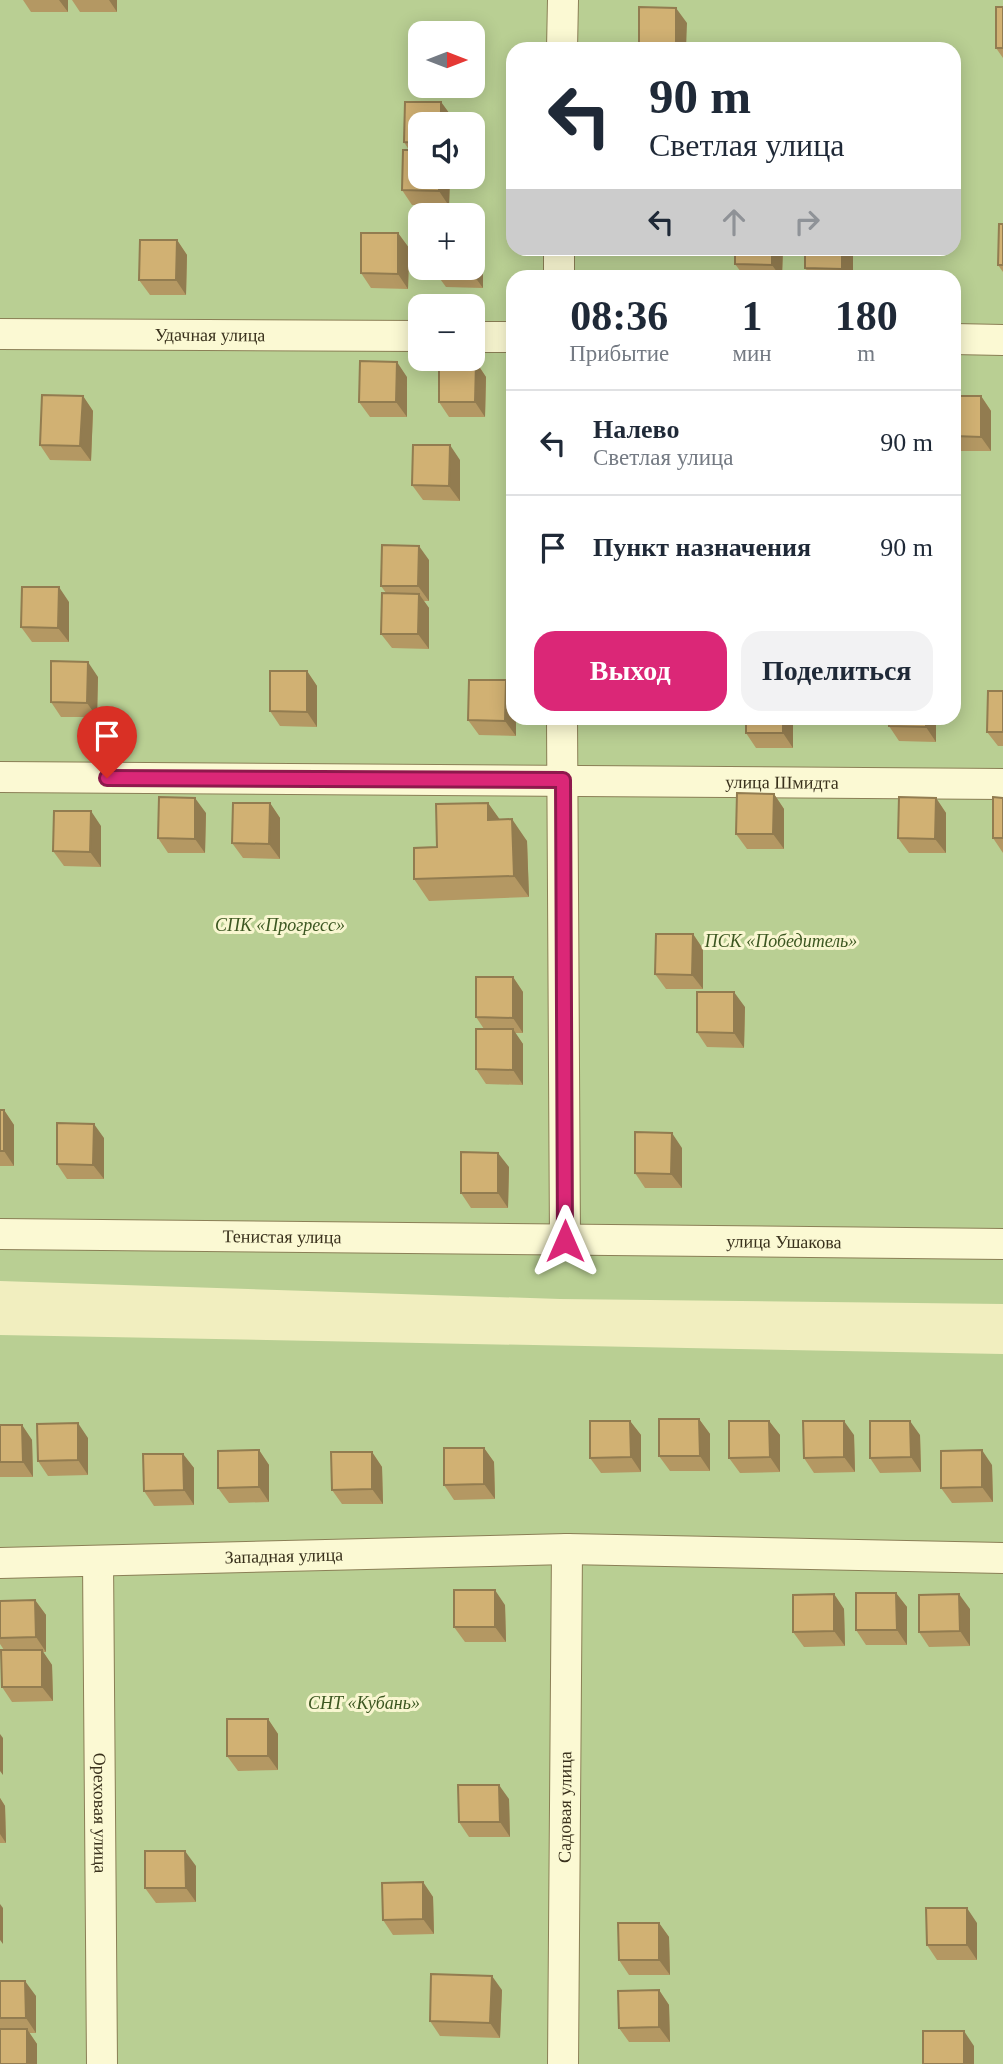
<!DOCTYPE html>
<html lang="ru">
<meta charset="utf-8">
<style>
:root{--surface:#fff;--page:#f2f2f3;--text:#1f2937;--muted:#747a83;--line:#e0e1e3;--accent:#db2777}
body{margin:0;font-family:Georgia,serif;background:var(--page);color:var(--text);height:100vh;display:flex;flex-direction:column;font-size:26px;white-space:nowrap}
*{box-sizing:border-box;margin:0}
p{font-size:23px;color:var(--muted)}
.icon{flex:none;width:38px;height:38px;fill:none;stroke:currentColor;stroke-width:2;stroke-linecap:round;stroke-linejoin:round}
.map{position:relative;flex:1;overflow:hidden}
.sheet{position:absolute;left:506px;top:270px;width:455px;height:455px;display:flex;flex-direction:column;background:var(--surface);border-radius:21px;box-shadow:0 4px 18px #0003}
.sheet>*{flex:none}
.top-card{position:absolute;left:506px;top:42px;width:455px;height:214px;border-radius:21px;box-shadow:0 4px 18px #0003;background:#fff;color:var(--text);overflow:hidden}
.needle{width:46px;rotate:90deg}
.controls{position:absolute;left:408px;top:21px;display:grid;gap:14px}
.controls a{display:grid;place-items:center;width:77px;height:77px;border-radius:14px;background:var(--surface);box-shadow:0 4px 18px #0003;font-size:35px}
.pin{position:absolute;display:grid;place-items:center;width:60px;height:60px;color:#fff;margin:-72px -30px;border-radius:50% 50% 50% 0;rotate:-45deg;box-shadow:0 0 7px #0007}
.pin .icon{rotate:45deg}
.me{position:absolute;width:77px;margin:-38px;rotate:0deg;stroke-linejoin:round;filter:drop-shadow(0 0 5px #0008)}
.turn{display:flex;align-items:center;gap:24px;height:147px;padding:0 28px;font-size:32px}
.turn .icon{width:91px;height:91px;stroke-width:2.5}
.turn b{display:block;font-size:49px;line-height:60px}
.lanes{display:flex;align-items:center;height:66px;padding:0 28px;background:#0003;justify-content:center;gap:35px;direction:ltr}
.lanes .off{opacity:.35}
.eta{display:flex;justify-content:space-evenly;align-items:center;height:119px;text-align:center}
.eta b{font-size:42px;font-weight:700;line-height:49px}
.primary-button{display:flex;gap:14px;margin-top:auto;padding:14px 28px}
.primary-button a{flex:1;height:80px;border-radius:21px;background:var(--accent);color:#fff;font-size:28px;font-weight:700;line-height:80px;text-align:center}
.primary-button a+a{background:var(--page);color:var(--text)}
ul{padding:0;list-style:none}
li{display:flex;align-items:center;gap:21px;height:105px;padding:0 28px;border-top:2px solid var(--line)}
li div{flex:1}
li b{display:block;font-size:26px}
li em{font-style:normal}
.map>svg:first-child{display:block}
.green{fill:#b9cf93;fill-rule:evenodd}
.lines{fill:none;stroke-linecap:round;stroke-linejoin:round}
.minor-casing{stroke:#8b7f56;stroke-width:32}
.minor{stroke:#fbf9d3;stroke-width:30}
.wall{fill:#b49863}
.shaded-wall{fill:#927c50}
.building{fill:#d1b173;stroke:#927c50;stroke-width:2}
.route-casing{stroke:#8e194d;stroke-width:18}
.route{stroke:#db2777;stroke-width:12}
.labels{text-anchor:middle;stroke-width:6;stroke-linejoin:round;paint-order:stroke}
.street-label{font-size:18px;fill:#39311c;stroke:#f8f6d0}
.park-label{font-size:18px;font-style:italic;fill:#3c5721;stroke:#f8f6d0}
</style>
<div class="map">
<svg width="1003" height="2064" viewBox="0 0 1003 2064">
<rect width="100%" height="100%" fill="#f1eebf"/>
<path class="green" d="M0,0H1003V1304L560,1299L0,1281ZM420,33H472V86H420ZM513,49H954V248H513ZM420,124H472V177H420ZM420,215H472V268H420ZM513,276H954V718H513ZM420,306H472V359H420Z
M0,1335L1003,1354V2064H0Z"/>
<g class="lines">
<g class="minor-casing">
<g id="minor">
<path d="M562,49L563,0"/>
<path d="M559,276V248"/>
<path id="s1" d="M0,334L420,336"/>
<path d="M472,337H513"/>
<path d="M954,339L1003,340"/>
<path d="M562,718L565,1241"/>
<path id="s2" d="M0,777L1003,784"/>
<path id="s3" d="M0,1234L1003,1244"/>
<path id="s4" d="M98,1561L102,2064"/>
<path id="s5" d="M0,1563L567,1549L1003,1558"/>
<path id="s6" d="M563,2064L567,1549"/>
</g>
</g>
<use href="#minor" class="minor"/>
</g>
<path class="wall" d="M23,0H68V12H31Z
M72,0H117V12H80Z
M1003,7V58L996,48Z
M405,102H441L452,117V124H420V177H450L449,206L412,205L402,190L403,150H409L404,142Z
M1003,224V272L998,265Z
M473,232L483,247V288L446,287L435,272Z
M398,233L409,248L408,289L371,288L361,273Z
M177,240L187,255L186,295H150L139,280Z
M783,248L782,276H744L735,264Z
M805,248H853V276H811L805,268Z
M476,362L486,377L485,417H449L439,402Z
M407,377V417H370L359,402Z
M83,396L93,411L91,461L50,460L40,445Z
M954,396H981L991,411V451H955L954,450Z
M460,460V501L423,500L412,485Z
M429,560V601H424L429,608V649L392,648L381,634L386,593L381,586Z
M69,602V642H32L21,627Z
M307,671L317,686V727L280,726L270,711Z
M98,677L97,717H61L51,702Z
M506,680L513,690V718L516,736L479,735L468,720Z
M1003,691V746H998L987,732Z
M793,718V748H756L746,733Z
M936,718V742L899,741L889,726Z
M774,794L784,809V849H747L736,834Z
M936,798L946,813V853H909L898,838Z
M1003,798V853L993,838Z
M270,803L280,818V859L243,858L232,843Z
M488,803L500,820L527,841L529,897L429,901L414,879L437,847Z
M206,813L205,853H168L158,838Z
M101,826V867L64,866L53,851Z
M693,934L703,949V989H666L655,974Z
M513,977L523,992V1033H515L523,1044V1085L486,1084L476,1069L484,1029L476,1017Z
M745,1007L744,1048L707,1047L697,1032Z
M0,1110H4L14,1125V1166H0Z
M104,1138V1179H67L57,1164Z
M682,1148V1188H645L635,1173Z
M509,1167L508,1208H471L461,1193Z
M699,1419L710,1434V1471H670L659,1456Z
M630,1421L641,1435V1472L601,1473L590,1458Z
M769,1421L780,1435V1472L740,1473L729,1458Z
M0,1425H22L32,1440L33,1477H0Z
M854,1435L855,1472L814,1473L804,1458Z
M920,1435L921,1472L880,1473L870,1458Z
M88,1438V1475L48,1476L38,1461Z
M484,1448L494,1462L495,1499L454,1500L444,1485Z
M259,1450L269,1465V1502L229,1503L218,1488Z
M372,1452L382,1467L383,1504H342L332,1490Z
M183,1454L194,1468V1505L154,1506L144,1491Z
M992,1465L993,1502L952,1503L941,1488Z
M896,1593L907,1607V1645H866L856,1630Z
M834,1594L844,1609L845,1646L804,1647L793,1632Z
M35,1600L46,1615V1652H43L52,1665L53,1701L12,1702L2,1687L4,1650L0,1644V1601Z
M505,1605L506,1642H465L454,1627Z
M970,1609V1646L929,1647L919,1632Z
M268,1719L278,1734V1770L238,1771L227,1756Z
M0,1798L5,1806L6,1843H0Z
M509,1799L510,1837H469L459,1822Z
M196,1866V1902L156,1903L145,1888Z
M423,1882L433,1897L434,1934L393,1935L383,1920Z
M659,1923L669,1937L670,1975H629L619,1960Z
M977,1923V1960H937L927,1945Z
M0,1981L36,1996V2033H29L37,2044L0,2064Z
M502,1990L500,2038L440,2036L430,2021Z
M659,1990L669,2005L670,2042H629L619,2028Z"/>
<path class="shaded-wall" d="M59,0H68V12Z
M109,0H117V12Z
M676,8L687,23L686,49L676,48Z
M441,102L452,117V124H441Z
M439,177H450L449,206L439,191Z
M473,232L483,247V288L472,273Z
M398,233L409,248L408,289L398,274Z
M177,240L187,255L186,295L176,280Z
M772,248H783L782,276H780L772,265Z
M842,248H853V276H848L842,269Z
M397,362L407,377V417L396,402Z
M476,362L486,377L485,417L475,402Z
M83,396L93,411L91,461L80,446Z
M981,396L991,411V451L981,437Z
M450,445L460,460V501L449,486Z
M419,546L429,560V601L418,586Z
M59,587L69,602V642L58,628Z
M419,594L429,608V649L418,634Z
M88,662L98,677L97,717L87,703Z
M307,671L317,686V727L307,712Z
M506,680L513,690V718H516V736L505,721Z
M783,718H793V748L783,733Z
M926,718H936V742L926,727Z
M774,794L784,809V849L773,834Z
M195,798L206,813L205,853L195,839Z
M936,798L946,813V853L935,839Z
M270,803L280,818V859L269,844Z
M488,803L503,824L488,820Z
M91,811L101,826V867L90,852Z
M512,819L527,841L529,897L514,876Z
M693,934L703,949V989L692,975Z
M513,977L523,992V1033L513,1018Z
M734,992L745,1007L744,1048L734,1033Z
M513,1029L523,1044V1085L513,1070Z
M4,1110L14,1125V1166L4,1151Z
M94,1124L104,1138V1179L93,1165Z
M672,1133L682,1148V1188L671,1174Z
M498,1153L509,1167L508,1208L498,1193Z
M699,1419L710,1434V1471L700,1456Z
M630,1421L641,1435V1472L631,1457Z
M769,1421L780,1435V1472L770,1457Z
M844,1421L854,1435L855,1472L844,1457Z
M910,1421L920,1435L921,1472L911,1457Z
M78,1423L88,1438V1475L78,1460Z
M22,1425L32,1440L33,1477L23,1462Z
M484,1448L494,1462L495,1499L484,1484Z
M259,1450L269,1465V1502L259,1487Z
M982,1450L992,1465L993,1502L982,1487Z
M372,1452L382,1467L383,1504L372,1489Z
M183,1454L194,1468V1505L184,1490Z
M495,1590L505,1605L506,1642L495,1627Z
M896,1593L907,1607V1645L897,1630Z
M834,1594L844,1609L845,1646L834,1631Z
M959,1594L970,1609V1646L960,1631Z
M35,1600L46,1615V1652L36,1637Z
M42,1650L52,1665L53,1701L42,1687Z
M268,1719L278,1734V1770L268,1756Z
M0,1734L3,1738V1775L0,1771Z
M499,1785L509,1799L510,1837L500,1822Z
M0,1798L5,1806L6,1843L0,1834Z
M185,1851L196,1866V1902L186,1888Z
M423,1882L433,1897L434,1934L423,1919Z
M0,1904L3,1908V1944L0,1940Z
M967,1908L977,1923V1960L967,1945Z
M659,1923L669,1937L670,1975L659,1960Z
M492,1976L502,1990L500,2038L490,2023Z
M25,1981L36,1996V2033L26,2018Z
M659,1990L669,2005L670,2042L659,2027Z
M27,2029L37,2044V2064H27Z
M964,2031L974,2046V2064H964Z"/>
<path class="building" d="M639,7L676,8V48H639Z
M996,7H1003V48H996Z
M405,102H441V124H420V143L404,142Z
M403,150H420V177H439V191L402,190Z
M999,224H1003V265H998Z
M361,233H398V274L361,273Z
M140,240H177L176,280H139Z
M735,248H772V265L735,264Z
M805,248H842V269L805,268Z
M435,268H472V273L435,272Z
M360,361L397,362L396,402H359Z
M439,361L476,362L475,402H439Z
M42,395L83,396L80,446L40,445Z
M954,396H981V437L954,436Z
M413,445H450L449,486L412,485Z
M382,545L419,546L418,586H381Z
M22,587H59L58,628L21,627Z
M382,593L419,594L418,634H381Z
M51,661L88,662L87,703L51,702Z
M270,671H307V712L270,711Z
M469,680H506L505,721L468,720Z
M988,691H1003V732H987Z
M746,718H783V733H746Z
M889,718H926V727L889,726Z
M737,793L774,794L773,834H736Z
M159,797L195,798V839L158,838Z
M899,797L936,798L935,839L898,838Z
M993,797L1003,798V838H993Z
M233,803H270L269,844L232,843Z
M488,803V820L512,819L514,876L414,879V848L437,847L436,804Z
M54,811H91L90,852L53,851Z
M656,934H693L692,975L655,974Z
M476,977H513V1018L476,1017Z
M697,992H734V1033L697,1032Z
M476,1029H513V1070L476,1069Z
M0,1110H4V1151H0Z
M57,1123L94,1124L93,1165L57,1164Z
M635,1132L672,1133L671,1174L635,1173Z
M461,1152L498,1153V1193H461Z
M659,1419H699L700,1456H659Z
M590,1421H630L631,1457L590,1458Z
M729,1421H769L770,1457L729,1458Z
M803,1421H844V1457L804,1458Z
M870,1421H910L911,1457L870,1458Z
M78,1423V1460L38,1461L37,1424Z
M0,1425H22L23,1462H0Z
M444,1448H484V1484L444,1485Z
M259,1450V1487L218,1488V1451Z
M982,1450V1487L941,1488V1451Z
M331,1452H372V1489L332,1490Z
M143,1454H183L184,1490L144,1491Z
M454,1590H495V1627H454Z
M856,1593H896L897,1630H856Z
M834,1594V1631L793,1632V1595Z
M959,1594L960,1631L919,1632V1595Z
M35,1600L36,1637L0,1638V1601Z
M1,1650H42V1687H2Z
M227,1719H268V1756H227Z
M458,1785H499L500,1822H459Z
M145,1851H185L186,1888H145Z
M423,1882V1919L383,1920L382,1883Z
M926,1908H967V1945H927Z
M618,1923H659V1960H619Z
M431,1974L492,1976L490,2023L430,2021Z
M0,1981H25L26,2018H0Z
M659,1990V2027L619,2028L618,1991Z
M0,2029H27V2064H0Z
M923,2031H964V2064H923Z"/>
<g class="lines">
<g class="route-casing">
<path id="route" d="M107,778L563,780L565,1241"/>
</g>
<use href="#route" class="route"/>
</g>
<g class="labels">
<g class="street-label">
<text dy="6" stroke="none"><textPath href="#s1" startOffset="210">Удачная улица</textPath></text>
<text dy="6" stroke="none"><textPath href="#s2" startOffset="782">улица Шмидта</textPath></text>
<text dy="6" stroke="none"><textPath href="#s3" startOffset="282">Тенистая улица</textPath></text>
<text dy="6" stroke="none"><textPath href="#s3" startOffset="784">улица Ушакова</textPath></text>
<text dy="6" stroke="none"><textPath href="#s5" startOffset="284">Западная улица</textPath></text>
<text dy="6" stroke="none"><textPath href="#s6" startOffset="257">Садовая улица</textPath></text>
<text dy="6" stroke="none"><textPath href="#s4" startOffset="252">Ореховая улица</textPath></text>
</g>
<g class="park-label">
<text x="280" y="931">СПК «Прогресс»</text>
<text x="781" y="947">ПСК «Победитель»</text>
<text x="364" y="1709">СНТ «Кубань»</text>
</g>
</g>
</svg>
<div class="controls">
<a><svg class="needle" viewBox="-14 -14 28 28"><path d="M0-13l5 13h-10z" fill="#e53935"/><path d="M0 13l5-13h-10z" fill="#747a83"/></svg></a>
<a><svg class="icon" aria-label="sound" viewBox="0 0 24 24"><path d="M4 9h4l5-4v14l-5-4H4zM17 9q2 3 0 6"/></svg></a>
<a>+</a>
<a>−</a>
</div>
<div class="pin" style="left:107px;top:778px;background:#d93025"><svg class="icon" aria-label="arrive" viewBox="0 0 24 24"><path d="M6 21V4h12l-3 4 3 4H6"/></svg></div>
<svg class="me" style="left:565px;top:1241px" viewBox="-20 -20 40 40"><path d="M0-17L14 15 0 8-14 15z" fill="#db2777" stroke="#fff" stroke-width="4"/></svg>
<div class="top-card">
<div class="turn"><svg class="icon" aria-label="left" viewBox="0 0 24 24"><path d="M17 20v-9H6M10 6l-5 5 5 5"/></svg><div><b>90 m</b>Светлая улица</div></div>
<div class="lanes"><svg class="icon" aria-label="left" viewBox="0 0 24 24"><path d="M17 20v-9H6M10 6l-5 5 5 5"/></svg><svg class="icon off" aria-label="ahead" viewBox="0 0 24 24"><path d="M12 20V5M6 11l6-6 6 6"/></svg><svg class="icon off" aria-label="right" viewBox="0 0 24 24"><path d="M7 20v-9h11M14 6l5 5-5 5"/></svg></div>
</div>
<section class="sheet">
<div class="eta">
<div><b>08:36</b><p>Прибытие</p></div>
<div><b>1</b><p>мин</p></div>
<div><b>180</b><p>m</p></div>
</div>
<ul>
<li><svg class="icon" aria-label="left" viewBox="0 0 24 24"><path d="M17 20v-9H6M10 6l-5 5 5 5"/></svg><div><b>Налево</b><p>Светлая улица</p></div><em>90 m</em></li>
<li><svg class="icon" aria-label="arrive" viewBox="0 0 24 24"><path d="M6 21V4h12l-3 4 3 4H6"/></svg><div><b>Пункт назначения</b></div><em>90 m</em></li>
</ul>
<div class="primary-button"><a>Выход</a><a>Поделиться</a></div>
</section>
</div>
